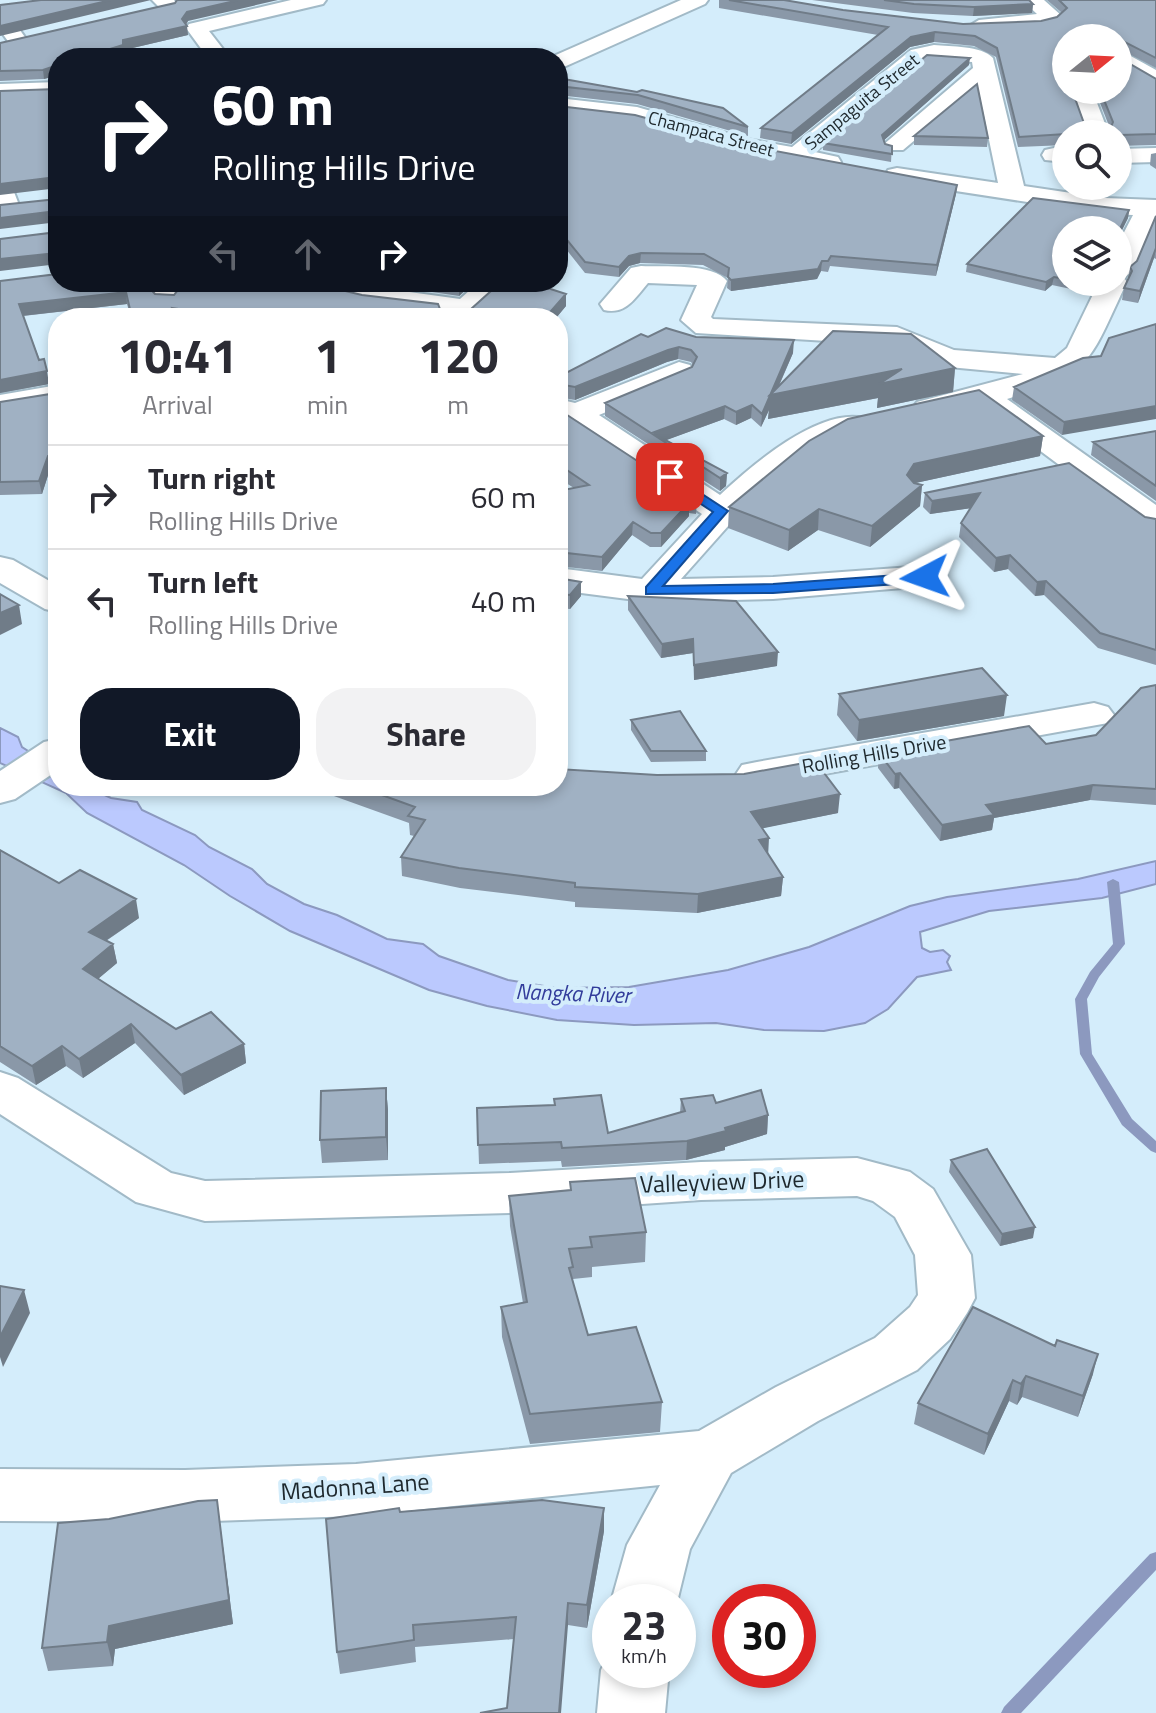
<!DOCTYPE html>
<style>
:root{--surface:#fff;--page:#f2f2f3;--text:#2b2b33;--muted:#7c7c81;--line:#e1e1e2;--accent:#111827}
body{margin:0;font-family:"Titillium Web",sans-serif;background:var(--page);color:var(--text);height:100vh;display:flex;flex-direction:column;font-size:30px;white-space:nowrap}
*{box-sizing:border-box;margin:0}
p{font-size:26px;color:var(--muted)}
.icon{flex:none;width:44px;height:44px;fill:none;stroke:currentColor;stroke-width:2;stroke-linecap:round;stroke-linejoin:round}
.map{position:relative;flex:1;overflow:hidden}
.drawer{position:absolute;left:48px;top:308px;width:520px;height:488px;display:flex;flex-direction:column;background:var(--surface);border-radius:32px;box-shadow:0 4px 12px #0003}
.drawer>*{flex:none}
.guide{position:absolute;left:48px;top:48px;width:520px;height:244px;border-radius:32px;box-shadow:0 4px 12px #0003;background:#111827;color:#fff;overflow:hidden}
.needle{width:52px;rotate:72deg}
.buttons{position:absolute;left:1052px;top:24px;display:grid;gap:16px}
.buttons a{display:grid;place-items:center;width:80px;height:80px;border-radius:50%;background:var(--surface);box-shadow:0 4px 12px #0003;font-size:40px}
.speed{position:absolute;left:592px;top:1584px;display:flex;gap:16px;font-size:40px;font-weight:700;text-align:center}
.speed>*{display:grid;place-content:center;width:104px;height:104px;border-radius:50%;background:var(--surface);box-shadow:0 4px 12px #0003;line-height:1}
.speed small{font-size:20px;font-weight:400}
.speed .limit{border:12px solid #d22;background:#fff;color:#111}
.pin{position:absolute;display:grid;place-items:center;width:68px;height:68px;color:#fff;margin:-34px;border-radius:16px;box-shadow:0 4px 12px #0006}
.me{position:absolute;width:88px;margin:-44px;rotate:266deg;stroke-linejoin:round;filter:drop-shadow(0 0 6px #0008)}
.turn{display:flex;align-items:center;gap:28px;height:168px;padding:0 32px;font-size:36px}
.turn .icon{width:104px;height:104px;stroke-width:2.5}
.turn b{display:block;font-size:56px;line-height:68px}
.lanes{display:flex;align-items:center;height:76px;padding:0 32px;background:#0003;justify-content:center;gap:40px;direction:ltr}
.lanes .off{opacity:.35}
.eta{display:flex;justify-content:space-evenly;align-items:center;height:136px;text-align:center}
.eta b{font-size:48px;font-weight:700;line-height:56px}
.cta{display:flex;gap:16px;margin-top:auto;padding:16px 32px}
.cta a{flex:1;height:92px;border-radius:32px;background:var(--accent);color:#fff;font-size:32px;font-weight:700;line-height:92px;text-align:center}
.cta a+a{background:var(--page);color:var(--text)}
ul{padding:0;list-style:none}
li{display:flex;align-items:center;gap:24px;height:104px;padding:0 32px;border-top:2px solid var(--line)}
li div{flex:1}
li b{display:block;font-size:30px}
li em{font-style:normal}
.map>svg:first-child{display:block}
.water{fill:#bbc9fe;stroke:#8c99bf;stroke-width:2}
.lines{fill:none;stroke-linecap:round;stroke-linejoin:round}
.stream{fill:#8c99bf;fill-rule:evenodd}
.minor-casing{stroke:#a2bac7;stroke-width:4}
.minor{fill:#fff;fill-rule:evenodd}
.wall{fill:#8a98a8}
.shaded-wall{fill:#707c88}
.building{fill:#a0b1c3;stroke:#707c88;stroke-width:2}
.route{fill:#1a73e8;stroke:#114b97;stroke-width:2}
.labels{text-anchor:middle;stroke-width:8;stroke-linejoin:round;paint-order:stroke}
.far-street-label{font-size:18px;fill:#1e282d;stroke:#d4edfb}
.street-label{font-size:20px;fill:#1e282d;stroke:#d4edfb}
.water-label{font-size:22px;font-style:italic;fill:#323c9b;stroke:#d4edfb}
.near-street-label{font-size:24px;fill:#1e282d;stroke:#d4edfb}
</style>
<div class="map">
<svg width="1156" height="1713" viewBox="0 0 1156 1713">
<rect width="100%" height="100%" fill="#d4edfb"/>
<path class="water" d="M0,728L18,737L22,747L58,770V786H85L111,798L137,802L142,810L195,835L209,847L252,869L267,884L304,904L337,915L387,939L423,944L439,956L508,980L556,988L629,987L728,970L809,947L910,906L947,897L1078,879L1156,861V884L1102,898L989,911L920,932L922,948L930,952L943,950L950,956L947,962L951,970L917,977L888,1009L865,1023L824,1031L764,1030L716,1023L634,1025L557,1020L487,1006L429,990L290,931L230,896L184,865L87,813L66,793L0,763Z"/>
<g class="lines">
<path class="stream" d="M1113,879L1119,882L1125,944L1099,977L1087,999L1092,1054L1132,1119L1156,1141V1153L1151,1151L1122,1125L1080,1054L1075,999L1090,972L1113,944L1107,882Z
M1156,1552V1570L1021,1713H1001L1004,1707L1150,1554Z"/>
<g class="minor-casing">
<path id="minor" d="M152,0H174L178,5L168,11L161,9Z
M291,0H326L323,4L209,31L230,58H208L186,28L189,24Z
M681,0H708L705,4L566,66L558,67V58H549Z
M1022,0H1044L1063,17L1060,21C1040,26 983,41 969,26L979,20L1037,14Z
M0,10L7,12L27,40L24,44H10L0,30Z
M934,45C951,47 981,45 993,58L1024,186L1105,198L1156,200V220L1132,271L1124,278L1127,282C1090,358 1095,374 1007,399L1156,505V531L1144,528L980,406L928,418L917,416L912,409L917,402L1023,374L949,367L892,345L696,333L681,320L697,285L648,283C635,298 626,315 604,310L600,304L631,268L641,266C663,267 714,263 727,281L711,317L713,319L897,327L954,350L1055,358L1067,348L1099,282H1118V244L1133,215L1105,214L897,182L888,180L885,175L888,170L897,168L998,183L978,87L903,150H887L883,145L973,68L972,62L925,59L815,152L838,157L841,162L838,167L829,169L735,150L635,121L558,112V98L637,107L747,139L792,147L911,50Z
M1118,49L1156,70V87L1118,64Z
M58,82V96L0,98V84Z
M1070,90H1092L1109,134H1085Z
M1054,148H1066V162L1045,160L1042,155L1045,150Z
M1156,148V162L1118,163V149Z
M0,177L9,179L19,205L15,210L0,211Z
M138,282H167L179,298L175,304C155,309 149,297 138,282Z
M295,282H337L460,299L479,282H510L471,318H440L443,313C416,310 308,301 295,282Z
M679,362L690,365L694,371L690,377L599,415L720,495C751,466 819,407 864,418L869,425L864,432L836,441L781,477L729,525L681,579L773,577L925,566L938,569L943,577L938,585L773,599L651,602L558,590V568L642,579L702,514L558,418V399L575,403Z
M58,385V403L0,413V395Z
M0,557L13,560L58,586V612L45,609L0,583Z
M1094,703L1108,707L1114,715L1108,723L757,786L742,783L736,774L742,765L757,762Z
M58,739V770L15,799L0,803V771L44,742Z
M0,1072L18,1078L171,1173L205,1181L510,1173L701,1162L857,1158L910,1172L933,1189L971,1255L975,1298L967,1313L950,1339L917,1370L818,1421L731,1473L690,1549L677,1602H611L627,1545L660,1485L356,1516L185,1522L0,1521V1469L185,1470L356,1464L699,1431L776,1387L875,1338L910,1307L918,1295L915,1255L895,1217L873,1201L857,1196L701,1200L510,1213L205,1221L136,1202L0,1114Z
M610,1651V1670H669L665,1713H597L601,1670Z"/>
</g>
<use href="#minor" class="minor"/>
</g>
<path class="wall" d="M719,0H784L843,10L963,24L1041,21L1057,17L1062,13L1047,0H1156V68L1118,48V38H1066V90L1085,126H1109L1095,90H1118L1156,79V145L1118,146V134H1066V145L1018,147L996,57L974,46L934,42L910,47L791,144L760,138L761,128L878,35L719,8Z
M812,0H1029L1033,4L1032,13L973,16L913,13Z
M188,21L186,25L188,35L124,50V54L113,58H58V75L44,79L0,81V43Z
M969,65L884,140L885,144L892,146L891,162L823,150V143Z
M558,78L637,92L748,127V136L637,104L558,95Z
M558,106L743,145L957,185L956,194L936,276L830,266L828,272L821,271L817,279L731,291L727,288L728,278L703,265L640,263L629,266L619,277L585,273L558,239Z
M914,136L988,138L987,147L914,145Z
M1156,153V169L1150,165L1151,154Z
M1033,198L1129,210L1128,218L1118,238V230H1066V282H1097L1090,293L1052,285L1045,291L966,272L967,264Z
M1156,216V259L1154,258L1138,303L1122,300L1124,288L1128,279L1130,267L1137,261Z
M0,281L174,295L177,291L169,282H287L291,290L362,295L440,309L566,306L556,318H131L127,304L23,316L49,384L0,393Z
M365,282H474L459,296Z
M648,337H696L793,353L779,386L955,368L953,392L877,408L878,398L768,419L769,410L761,427L751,418L736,425L724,419L666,440L727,473L726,486L720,491L605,416V403L692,367L693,365L691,362L678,359L667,362L575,400L558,397V377Z
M1101,356L1062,435L1012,400L1014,387Z
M58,389V469H50L42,494L0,495V402L56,393Z
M558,409L697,500L696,514L689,513V516L661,547H650L632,535L602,571L558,566V491L574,488L558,478Z
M1156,431V501L1091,455L1093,442Z
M1043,436L1040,456L915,483L922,485L920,506L870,547L818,530L788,551L728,528L729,507Z
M925,493L1156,519V665L1098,648L1044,595L1035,596L1008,569L994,572L959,537L961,523L971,508L930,514L923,507Z
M558,578L581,582V596L570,609L558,608Z
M628,596L777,666L694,680L693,653L661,658L628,610Z
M1156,685V805L1090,800L994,818L992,830L940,841L899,788L894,789L878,768L879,753L1046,744L1096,735Z
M839,694L1004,716L857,741L837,715Z
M631,720L706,751V761L651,762L631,730Z
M320,786H558L838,813L762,828L768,855L783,877L781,896L697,913L575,907V902L460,888L402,876L401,857L414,836L410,835L409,823L320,791Z
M0,850L59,883L139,918L106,941L113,944L117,963L98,979L176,1029L244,1044L246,1063L184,1095L135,1043L83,1078L66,1066L36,1085L0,1062Z
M386,1088L388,1110V1160L322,1163L320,1140Z
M554,1099L608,1133L680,1113L681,1099L716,1103L768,1115L767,1134L725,1147V1150L686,1160L562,1167L561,1161L479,1164L477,1108L554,1105Z
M951,1160L1033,1238L1000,1246L949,1172Z
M570,1182L646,1232L645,1262L592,1267V1277L573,1279V1282L588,1335L662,1402L660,1432L530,1444L502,1337L501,1307L523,1303L510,1226L509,1196L570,1190Z
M973,1307L1093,1374L1078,1417L1022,1397L1017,1405L1009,1401L984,1455L914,1424L918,1403Z
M217,1500L233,1624L115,1649L113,1666L48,1671L42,1648L109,1519Z
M400,1512L604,1531L587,1628L568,1625L507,1708L514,1639L415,1647L416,1662L340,1674L337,1652Z"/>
<path class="shaded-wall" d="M111,0H151L0,36V26Z
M239,0H278L188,21L184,27L187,26L188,35L124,50V54L113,58H81L123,40L182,19L187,12Z
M1033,4L1032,13L973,16L974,7Z
M935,32L934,42L910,47L791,144L792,133L911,37Z
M970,58L969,65L881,143L882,135Z
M58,65V75L44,79L43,70Z
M56,177L58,188L0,195V184Z
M957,185L956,194L936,276L937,265Z
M1129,210L1128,218L1118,238V233Z
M56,211L58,222L0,229V218Z
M1156,248L1154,258L1138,303L1140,291Z
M56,253L58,264L0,271V259Z
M641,253L640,263L629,266L619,277V267L629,256Z
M822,261L821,271L817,279L731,291V280Z
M1054,277L1052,285L1045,291L1046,282Z
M460,282H474L459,296V284Z
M1093,282H1097L1090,293L1092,285Z
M126,292L127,304L21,316L19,304Z
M566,294V306L556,318H545Z
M794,340L793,353L775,394L902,369L955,368L953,392L877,408L878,398L768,419L769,410L761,427L762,414Z
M679,347L678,359L667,362L575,400V387L668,350Z
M47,371L49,384L0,393V380Z
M752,405L751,418L736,425V412Z
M725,406L724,419L664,441L652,433Z
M1156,406V419L1062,435L1064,422Z
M1043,436L1040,456L911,484L907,475L914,464Z
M48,456L50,469L42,494L39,481Z
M727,473L726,486L720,491V478Z
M922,485L920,506L870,547L872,526Z
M980,493L979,507L930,514L932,501Z
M689,503V516L661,547V533Z
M819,509L818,530L788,551L789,530Z
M633,522L632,535L602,571V557Z
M1010,555L1008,569L994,572L996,558Z
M1046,581L1044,595L1035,596L1037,582Z
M581,582V596L570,609V595Z
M19,605L22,624L0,635V613Z
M693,639V653L661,658L662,644Z
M778,652L777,666L694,680V665Z
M1007,695L1004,716L857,741L859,720Z
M900,773L899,788L894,789L895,774Z
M1093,785L1090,800L994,818L992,830L940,841L942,825L986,805Z
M840,794L838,813L750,831L751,812Z
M769,838L768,857L759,840Z
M783,877L781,896L697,913L698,894Z
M136,899L139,918L92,950L89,932Z
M113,944L117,963L87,988L83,969Z
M131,1024L135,1043L83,1078L79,1059Z
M244,1044L246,1063L184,1095L181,1075Z
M62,1046L66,1066L36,1085L32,1066Z
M386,1088L388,1110V1160L386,1137Z
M768,1115L767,1134L725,1147V1150L686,1160L687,1141Z
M1035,1227L1033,1238L1000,1246L1002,1234Z
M24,1290L30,1313L3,1367L0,1357V1337Z
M1098,1354L1093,1374L1078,1417L1083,1396Z
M1026,1376L1022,1397L1017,1405L1021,1384Z
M1013,1380L1009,1401L984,1455L988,1434Z
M217,1500L233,1624L115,1649L113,1666L107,1642L109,1626Z
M604,1508V1531L587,1628V1605Z
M568,1603V1625L561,1713H559Z"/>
<path class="building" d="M41,0H111L0,26V5Z
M177,0H239L187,12L182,19L187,26L123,40V45L81,58H58V65L43,70L0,71V43L175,3Z
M729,0H784L843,10L963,24L1041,21L1057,17L1067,8L1059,0H1156V58L1117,38H1066V90H1072L1085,126L1111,127L1113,122L1100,90H1118V57L1156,79V134L1120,135L1118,137V134H1066L1019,137L997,48L975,36L935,32L911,37L792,133L761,128L888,27Z
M884,0H1029L1033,4L974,7L914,4Z
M927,55L970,58L882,135L885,144L892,146V154L823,143Z
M558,78L637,92L642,90L723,108L748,127L638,95L558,86Z
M977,84L988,138L914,136Z
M58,86V179L56,177L0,184V91L57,89Z
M558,106L635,115L743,145L957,185L937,265L831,256L828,261H822L818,269L731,280L728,277L729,268L704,254L641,253L629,256L619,267L585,262L558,229Z
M58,197V213L56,211L0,218V205L57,199Z
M1033,198L1129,210L1118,233V230H1066V279L1054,277L1046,282L967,264Z
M1156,216V248L1140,291L1124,288L1132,271L1130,267L1137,261Z
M58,232V257L56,253L0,259V239Z
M58,274V282H144L155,294L174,295L181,286L177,282H287L291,290L308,282L362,295L438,304L440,309H471L501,282H529L566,294L545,318H421L402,316L401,318H236L172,308L175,318H132L126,292L19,304L39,360L44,359L47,371L0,380V281Z
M1156,324V406L1064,422L1014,387L1083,358L1101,356L1109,338Z
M666,328L696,337L794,340L762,414L752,405L736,412L725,406L652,433L727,473L720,478L605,403L692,367L697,357L691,350L679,347L668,350L575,387L558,384V377L641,334L648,337Z
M833,331L911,334L955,368L879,384L902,369L770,395Z
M58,389V456H48L39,481L0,482V402L56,393Z
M979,390L1043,436L914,464L907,475L914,483L922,485L872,526L819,509L789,530L729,507L809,441L848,419Z
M558,409L697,500L686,499L689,503L661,533H651L633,522L602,557L558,552V491L589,485L558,464Z
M1156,431V486L1093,442Z
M1069,463L1145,517L1156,519V650L1100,633L1046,581L1037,582L1010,555L996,558L961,523L980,493L932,501L925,493Z
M558,578L581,582L570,595L558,594Z
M0,594L19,605L0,613Z
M628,596L736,601L778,652L694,665L693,639L662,644Z
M982,668L1007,695L859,720L839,694Z
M1156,685V789L1093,785L986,805L994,815L942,825L900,773L895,774L879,753L1029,726L1046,744L1096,735L1141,688Z
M680,711L706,751H651L631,720Z
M815,761L840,794L751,812L769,838L759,840L783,877L698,894L575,887V883L459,868L401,857L425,820L408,816L415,807L357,786H558V769L657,775L744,774Z
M0,850L59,883L80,870L136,899L89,932L113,944L83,969L176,1029L211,1012L244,1044L181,1075L131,1024L79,1059L62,1046L32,1066L0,1046Z
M386,1088V1137L320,1140L321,1091Z
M761,1090L768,1115L725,1128L726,1131L687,1141L562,1148L561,1142L478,1145L477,1108L555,1105L554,1099L601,1095L608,1133L685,1111L681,1099L713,1095L716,1103Z
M987,1149L1035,1227L1002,1234L951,1160Z
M635,1178L646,1232L590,1237L592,1247L569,1249L573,1267L569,1268L588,1335L636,1327L662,1402L530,1414L501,1307L527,1302L509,1196L571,1190L570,1182Z
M0,1286L24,1290L0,1337Z
M973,1307L1055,1346L1057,1340L1098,1354L1083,1396L1026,1376L1021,1384L1013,1380L988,1434L918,1403Z
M217,1500L229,1600L109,1626L107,1642L42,1648L58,1523L109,1519L198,1501Z
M542,1500L604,1508L587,1605L568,1603L559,1713H480L507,1708L516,1617L413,1625L414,1640L337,1652L326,1519L399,1508L400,1512Z"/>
<path class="route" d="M670,473L728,511L663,586L773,584L925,573L933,577L925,582L773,593L646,594V587L713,512L665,480L663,477Z"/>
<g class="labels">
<g class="far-street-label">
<text transform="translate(862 102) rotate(-39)" y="6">Sampaguita Street</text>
<text transform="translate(711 134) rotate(15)" y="6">Champaca Street</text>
</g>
<g class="street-label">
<text transform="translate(874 754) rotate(-10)" y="7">Rolling Hills Drive</text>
</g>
<g class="water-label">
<text transform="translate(573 993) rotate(2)" y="8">Nangka River</text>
</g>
<g class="near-street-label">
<text transform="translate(722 1182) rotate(-2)" y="8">Valleyview Drive</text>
<text transform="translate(355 1487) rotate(-4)" y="8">Madonna Lane</text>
</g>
</g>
</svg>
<div class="buttons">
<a><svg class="needle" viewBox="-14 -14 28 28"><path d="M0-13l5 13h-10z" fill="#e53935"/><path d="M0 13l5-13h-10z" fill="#7c7c81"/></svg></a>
<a><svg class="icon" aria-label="search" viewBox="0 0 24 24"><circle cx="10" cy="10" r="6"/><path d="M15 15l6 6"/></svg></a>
<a><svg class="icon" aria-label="layers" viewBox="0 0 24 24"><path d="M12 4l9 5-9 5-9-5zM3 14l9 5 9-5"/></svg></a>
</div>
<div class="speed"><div>23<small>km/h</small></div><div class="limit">30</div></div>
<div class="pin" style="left:670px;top:477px;background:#d93025"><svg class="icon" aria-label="arrive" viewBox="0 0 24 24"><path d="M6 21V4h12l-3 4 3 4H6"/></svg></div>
<svg class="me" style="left:925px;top:577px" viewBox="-20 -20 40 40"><path d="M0-17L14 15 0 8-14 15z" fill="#1a73e8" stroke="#fff" stroke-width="4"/></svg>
<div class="guide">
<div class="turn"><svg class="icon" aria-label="right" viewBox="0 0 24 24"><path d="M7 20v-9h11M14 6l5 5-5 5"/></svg><div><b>60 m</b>Rolling Hills Drive</div></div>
<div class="lanes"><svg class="icon off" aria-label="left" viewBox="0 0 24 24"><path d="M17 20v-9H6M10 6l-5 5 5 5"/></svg><svg class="icon off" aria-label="ahead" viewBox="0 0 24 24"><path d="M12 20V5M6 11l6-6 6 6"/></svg><svg class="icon" aria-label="right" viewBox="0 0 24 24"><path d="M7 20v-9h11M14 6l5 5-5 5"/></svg></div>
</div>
<section class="drawer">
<div class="eta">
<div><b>10:41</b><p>Arrival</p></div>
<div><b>1</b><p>min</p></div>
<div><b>120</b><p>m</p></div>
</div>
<ul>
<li><svg class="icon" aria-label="right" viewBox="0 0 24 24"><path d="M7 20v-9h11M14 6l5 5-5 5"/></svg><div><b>Turn right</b><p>Rolling Hills Drive</p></div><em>60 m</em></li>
<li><svg class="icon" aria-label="left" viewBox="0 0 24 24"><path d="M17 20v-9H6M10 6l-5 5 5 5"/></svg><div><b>Turn left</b><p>Rolling Hills Drive</p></div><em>40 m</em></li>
</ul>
<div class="cta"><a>Exit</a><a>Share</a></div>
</section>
</div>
